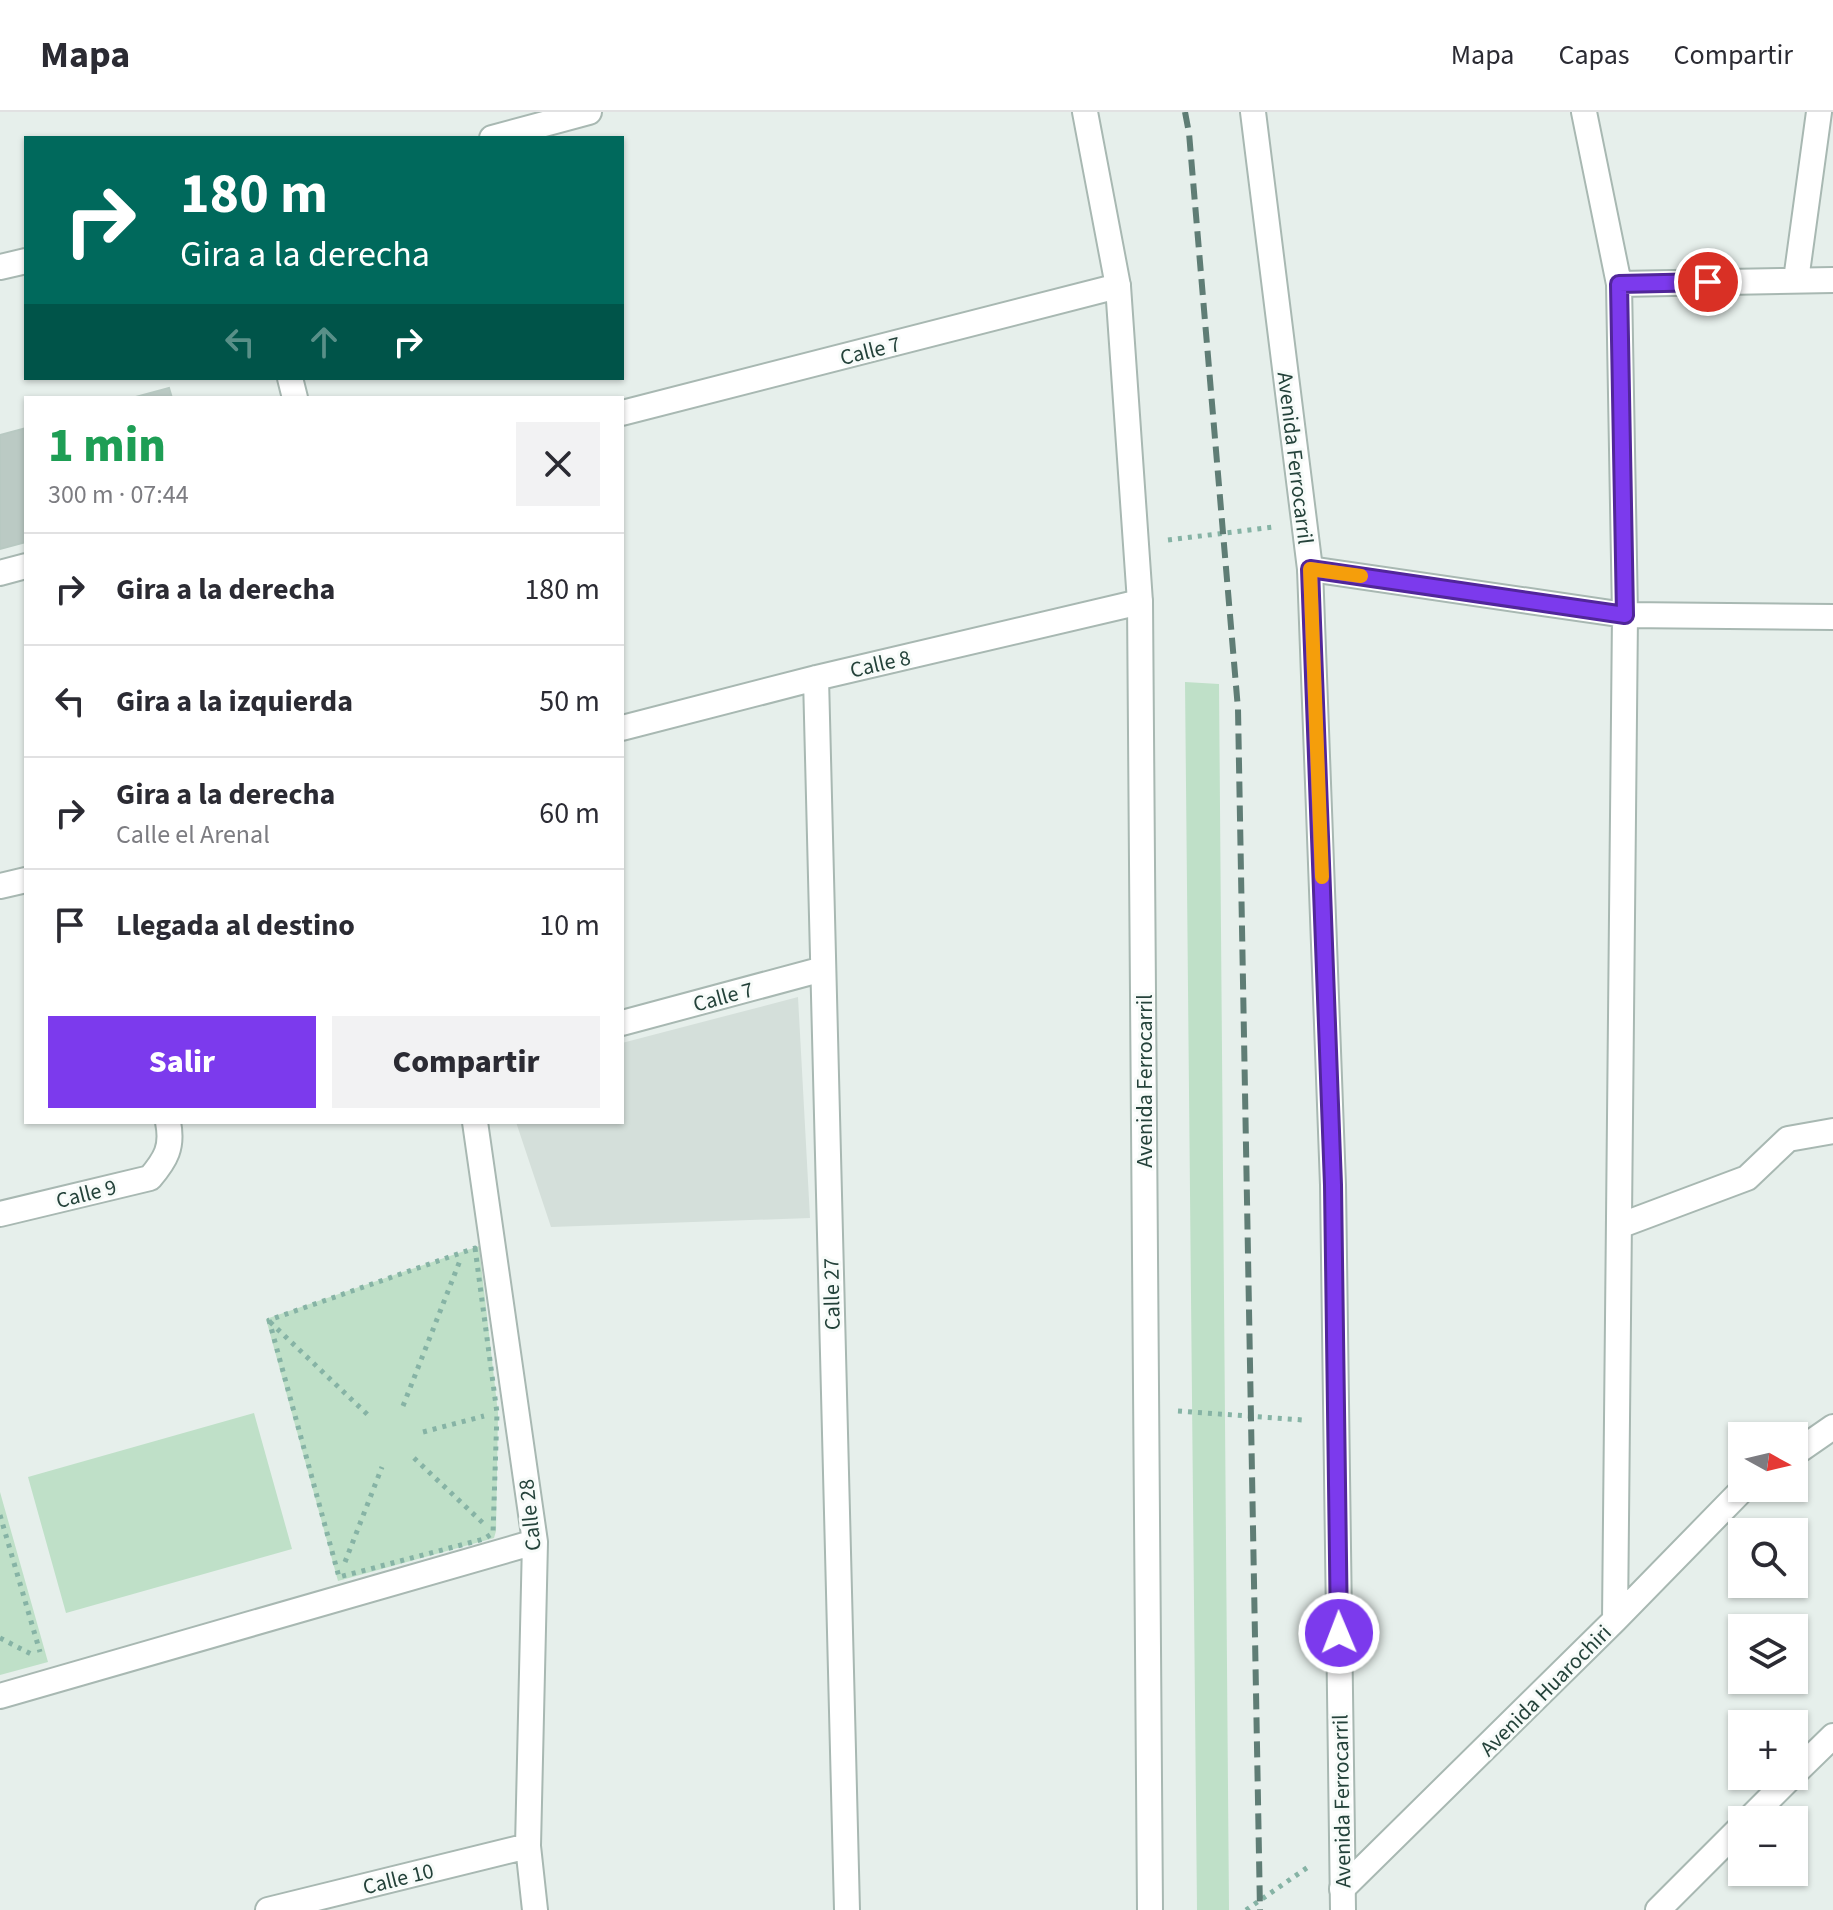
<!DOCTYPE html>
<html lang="es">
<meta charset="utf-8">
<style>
:root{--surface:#fff;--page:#f2f2f3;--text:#2b2b33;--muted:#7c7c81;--line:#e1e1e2;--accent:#7c3aed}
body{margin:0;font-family:"Source Sans 3",sans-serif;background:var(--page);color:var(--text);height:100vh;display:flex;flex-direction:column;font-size:30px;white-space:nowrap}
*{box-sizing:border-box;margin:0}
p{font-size:26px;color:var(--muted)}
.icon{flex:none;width:44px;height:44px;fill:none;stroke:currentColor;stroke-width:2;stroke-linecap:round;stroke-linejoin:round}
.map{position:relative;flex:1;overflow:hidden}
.details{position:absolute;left:24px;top:284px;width:600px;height:728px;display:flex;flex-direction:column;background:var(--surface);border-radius:0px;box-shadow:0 2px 6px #0004}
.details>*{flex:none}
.top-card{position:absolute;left:24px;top:24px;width:600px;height:244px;border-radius:0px;box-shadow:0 2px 6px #0004;background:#00695c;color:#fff;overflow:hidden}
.needle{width:52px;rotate:98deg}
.buttons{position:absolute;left:1728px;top:1310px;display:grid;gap:16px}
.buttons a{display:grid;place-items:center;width:80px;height:80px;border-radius:0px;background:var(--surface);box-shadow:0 2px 6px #0004;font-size:40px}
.pin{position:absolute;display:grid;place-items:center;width:68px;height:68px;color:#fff;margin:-34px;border:4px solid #fff;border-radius:50%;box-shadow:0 2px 8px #0007}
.me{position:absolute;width:88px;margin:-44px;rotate:359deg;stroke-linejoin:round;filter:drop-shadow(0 0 6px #0008)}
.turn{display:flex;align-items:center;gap:28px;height:168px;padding:0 24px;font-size:36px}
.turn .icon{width:104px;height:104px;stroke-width:2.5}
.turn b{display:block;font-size:56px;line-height:68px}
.lanes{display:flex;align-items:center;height:76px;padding:0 24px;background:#0003;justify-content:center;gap:40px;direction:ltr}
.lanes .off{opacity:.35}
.round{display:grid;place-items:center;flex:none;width:84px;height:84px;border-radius:0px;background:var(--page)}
.overview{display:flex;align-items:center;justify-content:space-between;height:136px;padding:0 24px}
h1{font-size:48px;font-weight:800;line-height:60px;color:#1e9e55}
.button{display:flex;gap:16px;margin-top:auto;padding:16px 24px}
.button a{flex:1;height:92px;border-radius:0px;background:var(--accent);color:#fff;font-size:32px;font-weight:800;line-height:92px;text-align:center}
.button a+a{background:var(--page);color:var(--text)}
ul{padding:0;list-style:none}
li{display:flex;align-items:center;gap:24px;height:112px;padding:0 24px;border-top:2px solid var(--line)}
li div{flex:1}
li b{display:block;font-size:30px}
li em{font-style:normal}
header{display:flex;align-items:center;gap:48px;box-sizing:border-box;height:112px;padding:0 40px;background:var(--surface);border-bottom:2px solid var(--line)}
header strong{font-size:38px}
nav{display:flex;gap:44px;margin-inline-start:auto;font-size:28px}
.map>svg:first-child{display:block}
.built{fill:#d4dfda}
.green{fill:#bfe0c8}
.building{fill:#bbcac4;stroke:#b8c9c2;stroke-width:2}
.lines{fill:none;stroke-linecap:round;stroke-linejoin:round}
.minor-casing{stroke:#a8b8b2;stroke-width:28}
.tertiary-casing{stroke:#a8b8b2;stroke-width:28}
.path{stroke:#86b3a5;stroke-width:5;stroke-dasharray:4 6;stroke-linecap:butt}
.minor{stroke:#fff;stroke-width:24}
.tertiary{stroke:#fff;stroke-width:24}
.rail{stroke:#5f7d75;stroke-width:6;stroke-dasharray:16 8;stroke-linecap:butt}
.route-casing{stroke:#51269a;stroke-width:20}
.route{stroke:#7c3aed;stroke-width:14}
.slow{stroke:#f59e0b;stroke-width:14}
.labels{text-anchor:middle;stroke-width:6;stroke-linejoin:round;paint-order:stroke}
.street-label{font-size:22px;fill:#24423a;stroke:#f7fbf9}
</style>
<header>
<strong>Mapa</strong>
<nav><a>Mapa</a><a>Capas</a><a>Compartir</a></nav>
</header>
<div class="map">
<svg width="1833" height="1798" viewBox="0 0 1833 1798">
<rect width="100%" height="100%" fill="#e6efeb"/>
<path class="built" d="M798,885L810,1106L551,1115L516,1010H622V931Z"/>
<path class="green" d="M1185,570L1219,572L1229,1798H1197Z
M479,1134L498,1301L496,1419L494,1426L338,1469L266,1207Z
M254,1301L292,1437L66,1501L28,1365Z
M0,1380L48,1550L0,1563Z"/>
<path class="building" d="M169,276L172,286H132Z
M26,316V430L0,437V323Z"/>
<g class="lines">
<g class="minor-casing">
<path id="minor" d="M1584,0L1619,172L1625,503L1615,1508
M492,26L589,0
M0,155L26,149
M1796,168L1819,0
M1619,172L1833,168
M290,266L295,286
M622,301L1118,174
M1310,457L1625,503L1833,505
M0,461L26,454
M816,566L847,1798
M622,616L816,566L1140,490
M0,774L26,768
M622,911L823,857
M475,1010L535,1430L528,1734L535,1798
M0,1102L150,1066C166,1047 173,1035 168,1010
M1619,1114L1747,1066L1788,1027L1833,1019
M1794,1342L1833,1315
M0,1584L535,1430
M1794,1662L1833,1624
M1748,1708L1792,1664
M1342,1777L1615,1508L1744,1376
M268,1798L528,1734
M1658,1798L1742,1714"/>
</g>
<g class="tertiary-casing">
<path id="tertiary" d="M1085,0L1118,174L1140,490L1150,1798
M1253,0L1310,457L1333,1073L1343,1798"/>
</g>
<path class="path" d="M1168,428L1274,415
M475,1136L497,1301L493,1421L484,1427L339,1465L269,1208Z
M270,1210L368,1303
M403,1294L461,1146
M1178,1299L1303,1308
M423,1320L484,1304
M414,1346L483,1411
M0,1403L40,1540
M345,1450L382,1355
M0,1526L31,1542
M1246,1798L1311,1753"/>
<use href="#minor" class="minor"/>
<use href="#tertiary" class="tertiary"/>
<path class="rail" d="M1185,0L1189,21L1238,597L1260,1798"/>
</g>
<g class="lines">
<g class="route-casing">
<path id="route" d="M1339,1521L1333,1073L1310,457L1625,503L1619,172L1708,170"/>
</g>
<use href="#route" class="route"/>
<path class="slow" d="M1322,765L1310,457L1361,464"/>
</g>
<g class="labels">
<g class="street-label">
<text transform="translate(870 238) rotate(-14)" y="8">Calle 7</text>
<text transform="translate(1296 346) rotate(83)" y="8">Avenida Ferrocarril</text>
<text transform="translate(880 551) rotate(-13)" y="8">Calle 8</text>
<text transform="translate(723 884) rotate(-15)" y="8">Calle 7</text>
<text transform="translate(1144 969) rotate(-90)" y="8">Avenida Ferrocarril</text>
<text transform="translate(86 1081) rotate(-14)" y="8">Calle 9</text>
<text transform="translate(831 1182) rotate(-91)" y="8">Calle 27</text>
<text transform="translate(529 1403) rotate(-96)" y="8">Calle 28</text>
<text transform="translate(1545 1578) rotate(-45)" y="8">Avenida Huarochiri</text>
<text transform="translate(1341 1689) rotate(-91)" y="8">Avenida Ferrocarril</text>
<text transform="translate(398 1766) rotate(-14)" y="8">Calle 10</text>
</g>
</g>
</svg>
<div class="buttons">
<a><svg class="needle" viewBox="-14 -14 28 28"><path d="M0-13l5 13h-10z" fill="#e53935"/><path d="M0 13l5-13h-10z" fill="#7c7c81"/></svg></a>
<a><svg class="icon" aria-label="search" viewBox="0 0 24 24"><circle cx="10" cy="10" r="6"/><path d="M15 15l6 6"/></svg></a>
<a><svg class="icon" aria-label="layers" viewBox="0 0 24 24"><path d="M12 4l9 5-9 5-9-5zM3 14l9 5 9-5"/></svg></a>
<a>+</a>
<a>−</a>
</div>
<div class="pin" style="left:1708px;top:170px;background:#d93025"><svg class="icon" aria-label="arrive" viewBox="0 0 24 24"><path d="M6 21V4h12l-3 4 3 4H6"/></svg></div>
<svg class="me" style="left:1339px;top:1521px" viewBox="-20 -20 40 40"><circle r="17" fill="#7c3aed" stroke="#fff" stroke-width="3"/><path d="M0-11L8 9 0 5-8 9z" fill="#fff"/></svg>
<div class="top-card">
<div class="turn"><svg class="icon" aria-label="right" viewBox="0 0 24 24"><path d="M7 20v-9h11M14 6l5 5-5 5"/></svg><div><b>180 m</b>Gira a la derecha</div></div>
<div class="lanes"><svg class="icon off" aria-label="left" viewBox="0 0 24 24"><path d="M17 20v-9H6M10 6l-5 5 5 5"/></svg><svg class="icon off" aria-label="ahead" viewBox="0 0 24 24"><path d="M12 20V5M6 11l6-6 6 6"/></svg><svg class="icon" aria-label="right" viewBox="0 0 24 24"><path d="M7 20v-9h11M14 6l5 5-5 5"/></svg></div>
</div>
<section class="details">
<div class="overview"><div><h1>1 min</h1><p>300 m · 07:44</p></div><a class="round"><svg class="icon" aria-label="close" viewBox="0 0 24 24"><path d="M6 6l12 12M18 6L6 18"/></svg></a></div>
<ul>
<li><svg class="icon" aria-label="right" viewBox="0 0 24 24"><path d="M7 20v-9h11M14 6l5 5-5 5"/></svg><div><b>Gira a la derecha</b></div><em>180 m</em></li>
<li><svg class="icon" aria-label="left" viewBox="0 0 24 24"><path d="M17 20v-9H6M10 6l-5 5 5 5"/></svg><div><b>Gira a la izquierda</b></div><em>50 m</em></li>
<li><svg class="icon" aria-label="right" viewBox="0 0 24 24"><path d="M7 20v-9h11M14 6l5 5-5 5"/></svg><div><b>Gira a la derecha</b><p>Calle el Arenal</p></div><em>60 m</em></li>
<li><svg class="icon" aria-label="arrive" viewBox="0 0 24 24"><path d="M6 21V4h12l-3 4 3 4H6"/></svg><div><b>Llegada al destino</b></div><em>10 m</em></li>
</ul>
<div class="button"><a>Salir</a><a>Compartir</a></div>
</section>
</div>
